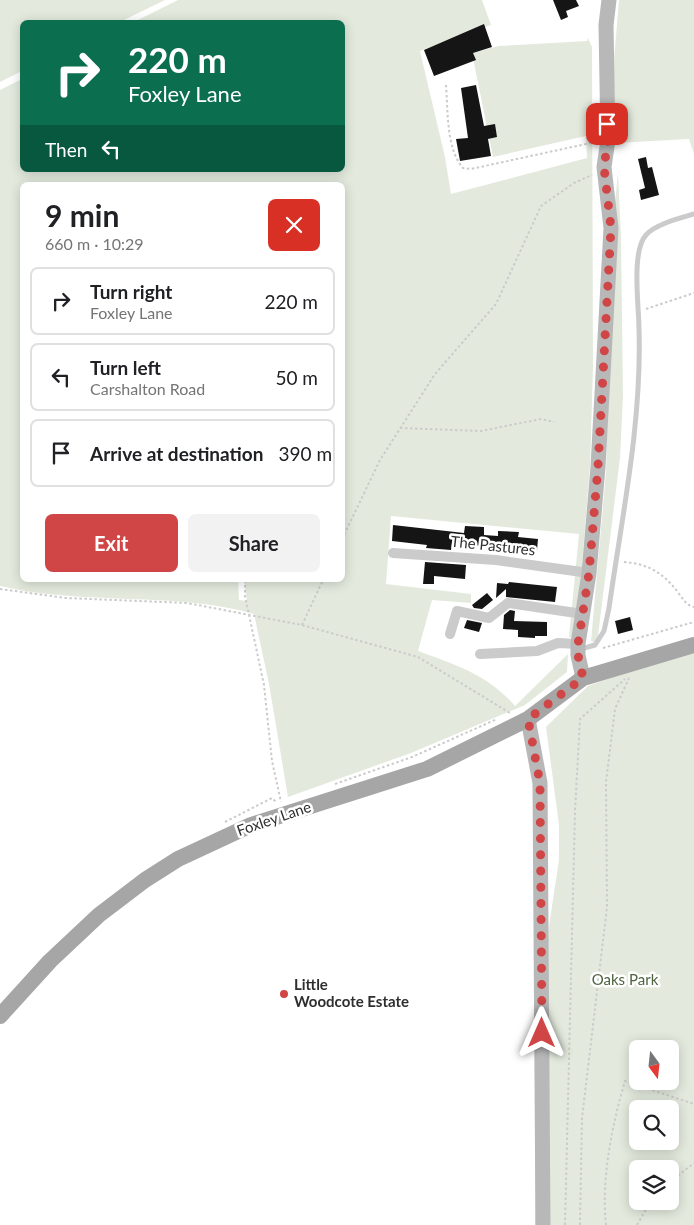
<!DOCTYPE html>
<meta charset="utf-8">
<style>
:root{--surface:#fff;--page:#f2f2f2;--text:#202124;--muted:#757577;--line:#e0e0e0;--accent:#d04545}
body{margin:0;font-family:Lato,sans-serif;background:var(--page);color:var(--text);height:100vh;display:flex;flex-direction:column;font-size:19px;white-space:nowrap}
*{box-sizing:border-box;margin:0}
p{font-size:16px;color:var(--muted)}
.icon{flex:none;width:28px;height:28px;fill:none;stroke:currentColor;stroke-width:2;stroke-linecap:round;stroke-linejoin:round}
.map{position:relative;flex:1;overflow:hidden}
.side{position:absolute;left:20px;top:182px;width:325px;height:400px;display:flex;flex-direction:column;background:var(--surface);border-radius:8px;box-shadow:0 2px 12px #0003}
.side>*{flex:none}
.hud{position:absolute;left:20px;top:20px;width:325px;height:152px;border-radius:8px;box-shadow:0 2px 12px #0003;background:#0b6e4f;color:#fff;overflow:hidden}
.needle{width:32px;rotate:165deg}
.fabs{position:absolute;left:629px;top:1040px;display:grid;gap:10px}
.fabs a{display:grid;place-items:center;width:50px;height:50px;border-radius:8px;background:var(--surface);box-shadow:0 2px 12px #0003;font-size:25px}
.pin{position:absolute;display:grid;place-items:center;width:42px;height:42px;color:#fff;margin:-21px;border-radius:10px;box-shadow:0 2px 8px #0006}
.me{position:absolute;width:55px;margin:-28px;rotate:0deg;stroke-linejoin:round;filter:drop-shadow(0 0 4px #0008)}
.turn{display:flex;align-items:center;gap:18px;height:105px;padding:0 25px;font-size:22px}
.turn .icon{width:65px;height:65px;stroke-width:2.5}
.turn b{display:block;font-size:35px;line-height:42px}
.then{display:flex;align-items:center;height:48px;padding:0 25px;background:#0003;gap:10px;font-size:19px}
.round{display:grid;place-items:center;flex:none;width:52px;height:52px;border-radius:8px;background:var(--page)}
.head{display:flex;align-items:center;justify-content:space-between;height:85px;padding:0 25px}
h1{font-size:30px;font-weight:700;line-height:38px}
.button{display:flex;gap:10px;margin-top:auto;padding:10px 25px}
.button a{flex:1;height:58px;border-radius:8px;background:var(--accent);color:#fff;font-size:20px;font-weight:700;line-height:58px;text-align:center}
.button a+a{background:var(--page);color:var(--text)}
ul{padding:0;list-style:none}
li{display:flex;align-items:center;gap:15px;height:68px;margin:0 10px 8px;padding:0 15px;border:2px solid var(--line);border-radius:8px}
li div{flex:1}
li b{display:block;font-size:19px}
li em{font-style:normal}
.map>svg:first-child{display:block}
.green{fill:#e3eadd;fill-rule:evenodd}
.building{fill:#151515}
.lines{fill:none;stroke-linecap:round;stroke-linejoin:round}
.path{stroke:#cbcbcb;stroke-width:2;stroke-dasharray:2.5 2.5;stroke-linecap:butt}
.service{stroke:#cbcbcb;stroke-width:5}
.minor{stroke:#cbcbcb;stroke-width:10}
.secondary{stroke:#b8b8b8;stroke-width:15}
.primary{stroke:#a6a6a6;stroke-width:16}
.route{stroke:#d04545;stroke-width:9;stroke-dasharray:0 16.2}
.poi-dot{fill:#d04545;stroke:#fff;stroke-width:2}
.labels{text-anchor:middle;stroke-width:5;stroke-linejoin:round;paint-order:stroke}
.street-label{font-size:15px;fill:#2e2e2e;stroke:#fff}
.park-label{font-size:15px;fill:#4e6441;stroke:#fff}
.poi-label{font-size:15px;font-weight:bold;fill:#2e2e2e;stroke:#fff;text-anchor:start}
</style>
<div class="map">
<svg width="694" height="1225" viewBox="0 0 694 1225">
<rect width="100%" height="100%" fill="#fff"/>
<path class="green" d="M0,0H165L120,22H22V71L0,82Z
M178,0H482L491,25L420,51L445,157L451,194L587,158L586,136L493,157L472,53L499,46L587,41L588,38L592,47L593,368L590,466L576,639L569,637L579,534L391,516L386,584L471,594V603L432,600L418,651C456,665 487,674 515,706L568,654L567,672L525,705L411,753L288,797L269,684L254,614C174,591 83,606 0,586V90L22,79V170H342V22H134ZM22,185H342V580H244L247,601L239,600L238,580H22Z
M619,0H694V154L689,139L616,143L612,85Z
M618,173L621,238L623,396L620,458L597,644L591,641L606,472L613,222Z
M694,648V1225H535V1018L559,860V825L546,727L588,686ZM638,1049H670V1081H638ZM638,1109H670V1141H638ZM638,1169H670V1201H638Z"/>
<path class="building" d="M553,0H576L579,6L566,11L568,17L561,20Z
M484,24L492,47L473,53L476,60L434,76L424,50Z
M476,85L484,126L495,124L497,137L488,139L491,156L460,161L456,139L468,138L461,88Z
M646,157L648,168L652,167L659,195L641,200L639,190L645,188L638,159Z
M393,525L464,533L465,526L484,527V535L498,536V531L519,532L518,537L538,539L537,550L514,549L515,544L486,543V546L452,544L451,550L426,548L427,545L392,541Z
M425,562L466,565L465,579L434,576V584H423Z
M509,582L557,587L555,602L506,597V589L496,598L497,583L508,584Z
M487,593L493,600L482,609L474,608L472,605Z
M510,610L515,611L514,621L547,622V636H535V638L518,637V630L503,629L504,615Z
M630,617L633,630L618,634L615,621Z
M467,620L482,623L479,632L464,628Z"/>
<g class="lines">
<path class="path" d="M446,85C448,110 446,149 463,168L471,169L595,142
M646,309L694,293
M400,428L481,431L541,419L554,422
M342,539L380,460L435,374L496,304L541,206L574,183L592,175
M624,562C648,564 662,572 677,591C682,598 686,605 694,607
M245,580V596L264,685L272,761L281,802
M0,589L66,598L187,603L302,625L418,657L510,713
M302,625L323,580
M603,648L694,622
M335,784L412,757L497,719
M225,822L272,798L277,803
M670,1182L694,1163
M565,1225L575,811L580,719L625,679
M580,1225L582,1118L607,907L606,782L615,709L629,678
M606,1225C601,1180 612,1125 625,1081L694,1104
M637,1225L651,1201"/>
<path class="service" d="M581,649L595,645L604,631L609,608C622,516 642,422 639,329C639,307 631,251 646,235C655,224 681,218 694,214"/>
<path class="minor" d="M393,553L496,560L589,573
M450,634L457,611L489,618L508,603L583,614
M480,654L537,651L558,643L578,644"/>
<path class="secondary" d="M583,678L578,655V644L589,573L598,467L611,228L604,167L608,140L606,25L609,0
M528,719L540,783L543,1225"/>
<path class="primary" d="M0,1016L50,961L99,915L145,880L178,859L251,825L427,769L528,719L583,678L694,645"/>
</g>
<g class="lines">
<path class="route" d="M542,1033L540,783L528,719L583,678L578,655V644L589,573L598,467L611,228L604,167L608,140L607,124"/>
</g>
<circle class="poi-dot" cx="284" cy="994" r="5"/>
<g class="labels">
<g class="street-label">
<text transform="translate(493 546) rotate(6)" y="5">The Pastures</text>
<text transform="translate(274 819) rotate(-19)" y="5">Foxley Lane</text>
</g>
<g class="park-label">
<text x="625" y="985">Oaks Park</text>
</g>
<g class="poi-label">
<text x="294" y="990">Little<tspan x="294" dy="17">Woodcote Estate</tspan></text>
</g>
</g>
</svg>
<div class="fabs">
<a><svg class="needle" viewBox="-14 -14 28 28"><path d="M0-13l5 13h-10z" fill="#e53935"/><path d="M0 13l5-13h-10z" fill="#757577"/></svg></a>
<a><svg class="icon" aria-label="search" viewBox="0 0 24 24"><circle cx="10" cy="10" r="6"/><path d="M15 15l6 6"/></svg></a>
<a><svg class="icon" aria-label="layers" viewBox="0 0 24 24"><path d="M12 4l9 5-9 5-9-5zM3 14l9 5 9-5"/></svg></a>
</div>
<div class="pin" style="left:607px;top:124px;background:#d93025"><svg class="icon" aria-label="arrive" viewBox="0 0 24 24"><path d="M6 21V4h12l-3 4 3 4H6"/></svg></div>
<svg class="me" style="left:542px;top:1033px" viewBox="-20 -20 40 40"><path d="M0-17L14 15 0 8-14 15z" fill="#d04545" stroke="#fff" stroke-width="4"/></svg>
<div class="hud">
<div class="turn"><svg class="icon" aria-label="right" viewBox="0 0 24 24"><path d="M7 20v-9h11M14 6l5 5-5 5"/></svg><div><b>220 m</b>Foxley Lane</div></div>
<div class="then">Then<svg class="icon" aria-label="left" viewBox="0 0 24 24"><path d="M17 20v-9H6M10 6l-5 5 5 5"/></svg></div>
</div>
<section class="side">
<div class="head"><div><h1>9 min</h1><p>660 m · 10:29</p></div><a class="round" style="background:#d93025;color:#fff"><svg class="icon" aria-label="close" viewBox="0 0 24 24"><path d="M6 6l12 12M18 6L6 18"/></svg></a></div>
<ul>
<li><svg class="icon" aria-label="right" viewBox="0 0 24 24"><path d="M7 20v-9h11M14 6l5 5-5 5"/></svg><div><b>Turn right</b><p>Foxley Lane</p></div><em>220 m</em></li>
<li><svg class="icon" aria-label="left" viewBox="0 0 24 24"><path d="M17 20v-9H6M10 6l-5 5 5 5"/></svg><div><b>Turn left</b><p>Carshalton Road</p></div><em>50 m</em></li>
<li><svg class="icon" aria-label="arrive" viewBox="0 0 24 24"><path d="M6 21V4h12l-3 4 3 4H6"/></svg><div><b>Arrive at destination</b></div><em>390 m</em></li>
</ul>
<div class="button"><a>Exit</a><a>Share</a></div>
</section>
</div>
